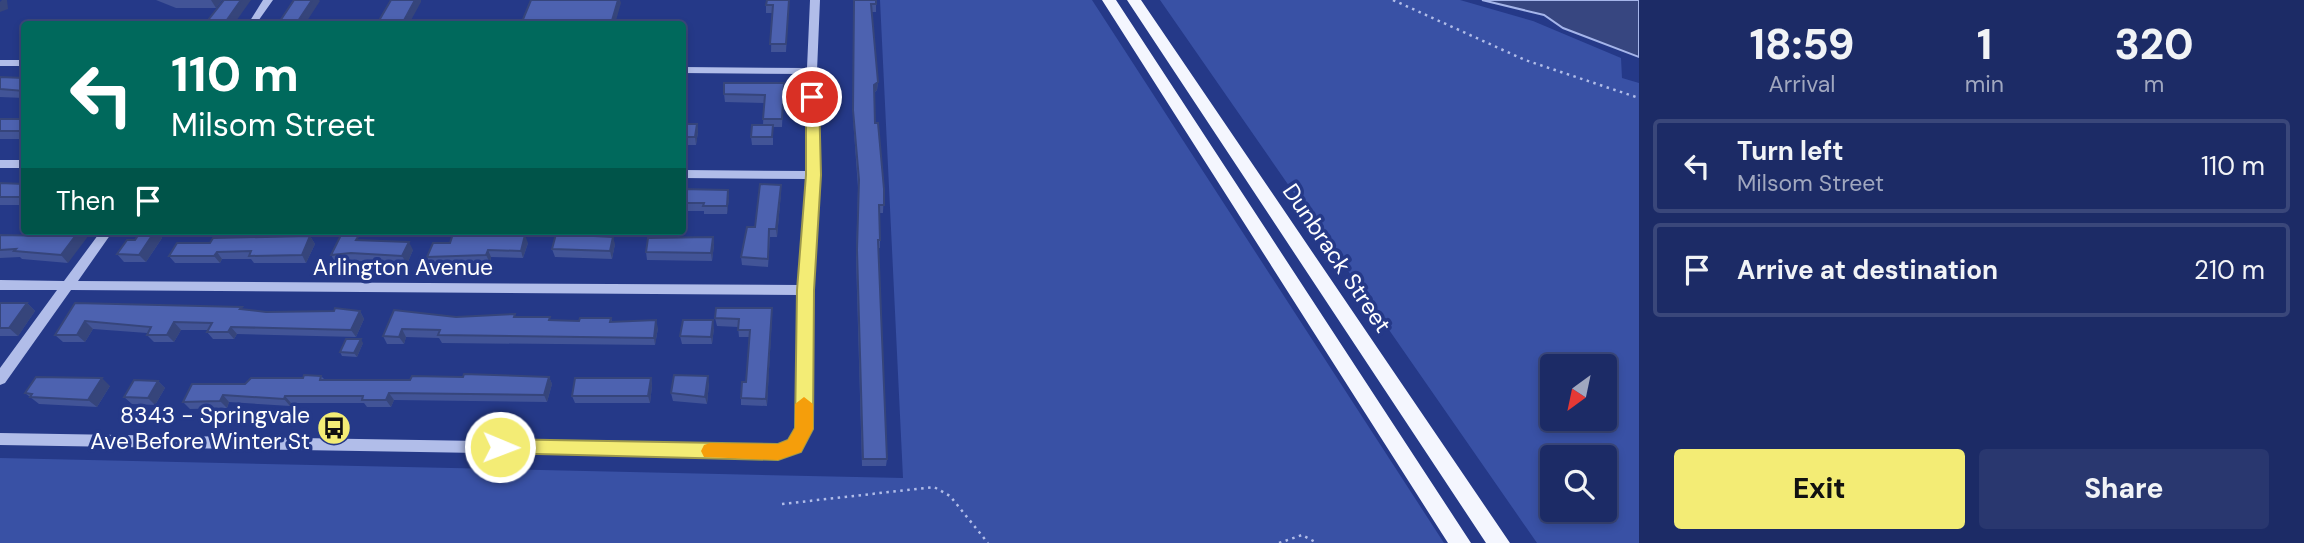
<!DOCTYPE html>
<style>
:root{--surface:#1c2b66;--page:#29376f;--text:#f1f3f6;--muted:#a0a7bf;--line:#3a477a;--accent:#f3ec75}
body{margin:0;font-family:"DM Sans",sans-serif;background:var(--page);color:var(--text);height:100vh;display:flex;flex-direction:column;font-size:26px;white-space:nowrap}
*{box-sizing:border-box;margin:0}
p{font-size:23px;color:var(--muted)}
.icon{flex:none;width:38px;height:38px;fill:none;stroke:currentColor;stroke-width:2;stroke-linecap:round;stroke-linejoin:round}
.map{position:relative;flex:1;overflow:hidden}
.panel{display:flex;flex-direction:column;background:var(--surface);width:665px}
.panel>*{flex:none}
.hud{position:absolute;left:21px;top:21px;width:665px;height:214px;border-radius:7px;box-shadow:0 4px 10px #0003,0 0 0 2px var(--line);background:#00695c;color:#fff;overflow:hidden}
.needle{width:46px;rotate:213deg}
.controls{position:absolute;left:1540px;top:354px;display:grid;gap:14px}
.controls a{display:grid;place-items:center;width:77px;height:77px;border-radius:7px;background:var(--surface);box-shadow:0 4px 10px #0003,0 0 0 2px var(--line);font-size:35px}
.pin{position:absolute;display:grid;place-items:center;width:60px;height:60px;color:#fff;margin:-30px;border:4px solid #fff;border-radius:50%;box-shadow:0 2px 7px #0007}
.me{position:absolute;width:77px;margin:-38px;rotate:91deg;stroke-linejoin:round;filter:drop-shadow(0 0 5px #0008)}
.turn{display:flex;align-items:center;gap:24px;height:147px;padding:0 35px;font-size:32px}
.turn .icon{width:91px;height:91px;stroke-width:2.5}
.turn b{display:block;font-size:49px;line-height:60px}
.then{display:flex;align-items:center;height:66px;padding:0 35px;background:#0003;gap:14px;font-size:26px}
.eta{display:flex;justify-content:space-evenly;align-items:center;height:119px;text-align:center}
.eta b{font-size:42px;font-weight:800;line-height:49px}
.action{display:flex;gap:14px;margin-top:auto;padding:14px 35px}
.action a{flex:1;height:80px;border-radius:7px;background:var(--accent);color:#111;font-size:28px;font-weight:800;line-height:80px;text-align:center}
.action a+a{background:var(--page);color:var(--text)}
ul{padding:0;list-style:none}
li{display:flex;align-items:center;gap:21px;height:94px;margin:0 14px 10px;padding:0 21px;border:4px solid var(--line);border-radius:7px}
li div{flex:1}
li b{display:block;font-size:26px}
li em{font-style:normal}
main{display:flex;flex:1;min-height:0}
.map>svg:first-child{display:block}
.green{fill:#3951a5;fill-rule:evenodd}
.water{fill:#374680;stroke:#a5b5ea;stroke-width:2}
.lines{fill:none;stroke-linecap:round;stroke-linejoin:round}
.path{stroke:#b1bde9;stroke-width:2.5;stroke-dasharray:2.5 4.5;stroke-linecap:butt}
.minor{fill:#b1bde9;fill-rule:evenodd}
.major{fill:#f4f6fe;fill-rule:evenodd}
.wall{fill:#425497}
.shaded-wall{fill:#36457b}
.building{fill:#4d62b0;stroke:#36457b;stroke-width:2}
.route{fill:#f3ec75;stroke:#9e994c;stroke-width:2}
.slow{fill:#f59e0b}
.labels{text-anchor:middle;stroke-width:7;stroke-linejoin:round;paint-order:stroke}
.street-label{font-size:23px;fill:#fff;stroke:#253988}
.poi-label{font-size:23px;fill:#fff;stroke:#253988;text-anchor:end}
</style>
<main>
<div class="map">
<svg width="1639" height="543" viewBox="0 0 1639 543">
<rect width="100%" height="100%" fill="#253988"/>
<path class="green" d="M880,0H1092L1444,543H0V458L903,478Z
M1160,0H1460L1533,21L1621,58L1622,78L1639,83V543H1537ZM1552,366H1605V418H1552ZM1552,457H1605V509H1552Z"/>
<path class="water" d="M1482,0H1639V57L1563,28L1544,15Z"/>
<g class="lines">
<path class="path" d="M1393,0L1525,60L1639,98
M782,504L934,487L950,496L988,543
M1279,543L1302,535L1317,543"/>
<path class="minor" d="M263,0H273L256,24H248Z
M810,0H820L817,71L820,175L812,290L811,429L799,450L778,458L0,445V433L778,446L789,442L797,428L800,295L71,290L5,383L0,385V368L57,290H0V280L64,281L101,231H113L78,281L800,285L808,179L682,178V170L808,171L807,74L682,73V67L807,68Z
M0,60H24V66H0Z
M0,160H24V168H0Z"/>
<path class="major" d="M1102,0H1116L1471,543H1448Z
M1127,0H1141L1510,543H1486Z"/>
</g>
<path class="wall" d="M156,0H222L216,8H176Z
M789,0L786,52H771L772,13H766V5Z
M854,0H876V12H872L878,82L877,90L874,93L875,123L884,189L883,213H879L880,240V248H878L887,459L886,466H862L856,258L858,188L853,118Z
M0,77L24,78V98L0,97Z
M784,83L782,127H773V145H752L751,137L763,125L764,103L725,102L724,94Z
M0,119H24V139H0Z
M682,124H697L698,132L696,145H682Z
M0,183L24,184V205H0Z
M682,189L728,190L729,198L727,214H704V211H682Z
M781,193L777,237H770L768,267L742,265L741,257L755,227Z
M141,231H156L162,238L146,262H124L117,254L135,240Z
M0,235L52,236L68,263L22,259L20,257L0,258Z
M310,236L315,244L306,263H254L251,259H222L220,263H175L169,256L210,243Z
M713,237L714,245L712,261L647,260L646,252Z
M362,241L413,250L407,264L355,261L336,263L331,255Z
M528,243L523,258L491,257L490,263L431,265L427,257Z
M615,244L612,259L555,257L552,249Z
M0,303H27L35,311L18,336H0Z
M75,303L244,310L266,312L360,311L364,319L356,337L237,334L234,339H213L207,332L208,330H181L174,342H154L147,335V333L93,329L85,342H63L55,335Z
M394,310L456,317H516L551,320L579,321L611,318L612,322L658,328L655,345L442,343L439,338L406,337L404,344H387L383,336Z
M772,316L767,406L741,405V398L746,382L749,337H739L738,327L717,326L715,318Z
M714,328L712,344H682L680,336Z
M363,343L357,357L342,356L340,352Z
M321,376L325,380H410L549,377L552,384L547,402L394,400L391,407H367L364,403H291L290,406L229,402L227,408L190,409L183,402L245,384Z
M651,378L652,386L650,403H575L572,396Z
M158,381L165,388L155,405L132,404L124,397Z
M709,383L707,404L673,401L671,393Z
M110,386L97,407L39,404L25,393Z"/>
<path class="shaded-wall" d="M2,0H7L8,9L0,12V2Z
M211,0H222L216,8Z
M241,0H251L234,24H224Z
M312,0H319L320,1L305,24H296Z
M415,0H421V2L409,24H402Z
M618,0H620L621,3L615,24H611Z
M878,82L877,90L873,93L874,85Z
M697,124L698,132L696,145L695,137Z
M781,185V193L777,237L776,229Z
M728,190L729,198L727,214V206Z
M79,231H92L68,263L61,255Z
M155,231H156L162,238L146,262L139,255Z
M525,235L528,243L523,258L521,251Z
M310,236L315,244L306,263L302,255Z
M613,237L615,244L612,259L610,251Z
M713,237L714,245L712,261L711,253Z
M409,242L413,250L407,264L402,256Z
M488,250L491,257L490,263L486,255Z
M217,252L222,259L220,263L214,256Z
M27,303L35,311L18,336L9,328Z
M772,308V316L767,406L766,399Z
M360,311L364,319L356,337L351,330Z
M656,320L658,328L655,345L654,338Z
M713,320L714,328L712,344L711,337Z
M85,321L93,329L85,342L77,335Z
M174,322L181,330L174,342L167,335Z
M231,327L237,334L234,339L228,332Z
M402,329L406,337L404,344L399,337Z
M361,339L363,343L357,357L354,353Z
M708,376L709,383L707,404L705,397Z
M549,377L552,384L547,402L544,395Z
M102,378L110,386L97,407L88,400Z
M651,378L652,386L650,403L648,396Z
M158,381L165,388L155,405L148,398Z
M389,393L394,400L391,407L386,400Z
M223,395L229,402L227,408L220,401Z
M285,396L291,403L290,406L284,399Z"/>
<path class="building" d="M224,0H241L224,24H205Z
M294,0H312L296,24H278Z
M391,0H415L402,24H377Z
M531,0H618L611,24H521Z
M767,0H789L786,44H770L773,5H766Z
M854,0H876V4H871L878,82L874,85L875,123H878L884,189V205H879L880,240H878L887,459H863L857,250L859,180L853,110Z
M0,77L24,78V91L0,89Z
M724,83H784L782,119H763L765,95L724,94Z
M0,119H24V131H0Z
M682,124H697L695,137H682Z
M752,125H773L772,137H751Z
M0,183L24,184V197H0Z
M760,184L781,185L776,229H769L768,259L741,257L747,227H755Z
M682,189L728,190L727,206H703L704,203H682Z
M56,231H79L61,255L14,251L16,249L0,250V235L52,236Z
M141,231H155L139,255L117,254L127,240H135Z
M454,231H456L525,235L521,251L488,250L486,255L427,257L433,243H450Z
M556,234L613,237L610,251L552,249Z
M341,235H359L356,240L409,242L402,256L351,253L331,255Z
M310,236L302,255L249,256L251,251L217,252L214,256H169L177,243H210L213,238Z
M713,237L711,253L646,252L648,238Z
M0,303H27L9,328H0Z
M75,303L242,307L240,309L266,312L334,311L335,308L360,311L351,330L231,327L228,332H207L212,323L174,322L167,335H147L151,327L85,321L77,335H55Z
M716,308H772L766,399L741,398L742,382H746L750,330H738L739,319L715,318Z
M394,310L456,317L515,314L514,317H550L549,320L579,321L580,318H611L610,322L656,320L654,338L438,335L440,330L402,329L399,337L383,336Z
M683,320H713L711,337L680,336Z
M346,339H361L354,353L340,352Z
M464,374L549,377L544,395L389,393L386,400H362L363,396H285L284,399L223,395L220,401L183,402L192,384H245L251,378H303L304,375L321,376L320,380H410L412,376L463,377Z
M674,375L708,376L705,397L671,393Z
M36,377L102,378L88,400L30,397L32,394L25,393Z
M575,378H651L648,396H572Z
M134,380L158,381L148,398L124,397Z"/>
<path class="route" d="M812,93L819,97L821,175L814,290L813,429L801,452L778,460L494,453L491,447L494,442L500,439L778,444L788,440L795,428L797,290L806,175V97Z"/>
<path class="slow" d="M804,397L813,404V429L801,452L778,460L704,457L701,451L704,445L710,443L778,444L788,440L795,428V404Z"/>
<defs>
<g id="bus-disc" transform="scale(1.75)"><circle r="9.5" fill="#f3ec75" stroke="#253988"/><path d="M-5-6H5V4H4V6H2V4H-2V6H-4V4H-5ZM-3.5-4V0h7V-4ZM-3.5 1.2v1.5H-2V1.2ZM2 1.2v1.5H3.5V1.2Z" fill="#111"/></g>
</defs>
<g fill-rule="evenodd">
<use href="#bus-disc" x="334" y="428"/>
</g>
<g class="labels">
<g class="street-label">
<text transform="translate(1337 258) rotate(56)" y="8">Dunbrack Street</text>
<text x="403" y="275">Arlington Avenue</text>
</g>
<g class="poi-label">
<text x="310" y="423">8343 - Springvale<tspan x="310" dy="26">Ave Before Winter St</tspan></text>
</g>
</g>
</svg>
<div class="controls">
<a><svg class="needle" viewBox="-14 -14 28 28"><path d="M0-13l5 13h-10z" fill="#e53935"/><path d="M0 13l5-13h-10z" fill="#a0a7bf"/></svg></a>
<a><svg class="icon" aria-label="search" viewBox="0 0 24 24"><circle cx="10" cy="10" r="6"/><path d="M15 15l6 6"/></svg></a>
</div>
<div class="pin" style="left:812px;top:97px;background:#d93025"><svg class="icon" aria-label="arrive" viewBox="0 0 24 24"><path d="M6 21V4h12l-3 4 3 4H6"/></svg></div>
<svg class="me" style="left:500px;top:447px" viewBox="-20 -20 40 40"><circle r="17" fill="#f3ec75" stroke="#fff" stroke-width="3"/><path d="M0-11L8 9 0 5-8 9z" fill="#fff"/></svg>
<div class="hud">
<div class="turn"><svg class="icon" aria-label="left" viewBox="0 0 24 24"><path d="M17 20v-9H6M10 6l-5 5 5 5"/></svg><div><b>110 m</b>Milsom Street</div></div>
<div class="then">Then<svg class="icon" aria-label="arrive" viewBox="0 0 24 24"><path d="M6 21V4h12l-3 4 3 4H6"/></svg></div>
</div>
</div>
<section class="panel">
<div class="eta">
<div><b>18:59</b><p>Arrival</p></div>
<div><b>1</b><p>min</p></div>
<div><b>320</b><p>m</p></div>
</div>
<ul>
<li><svg class="icon" aria-label="left" viewBox="0 0 24 24"><path d="M17 20v-9H6M10 6l-5 5 5 5"/></svg><div><b>Turn left</b><p>Milsom Street</p></div><em>110 m</em></li>
<li><svg class="icon" aria-label="arrive" viewBox="0 0 24 24"><path d="M6 21V4h12l-3 4 3 4H6"/></svg><div><b>Arrive at destination</b></div><em>210 m</em></li>
</ul>
<div class="action"><a>Exit</a><a>Share</a></div>
</section>
</main>
